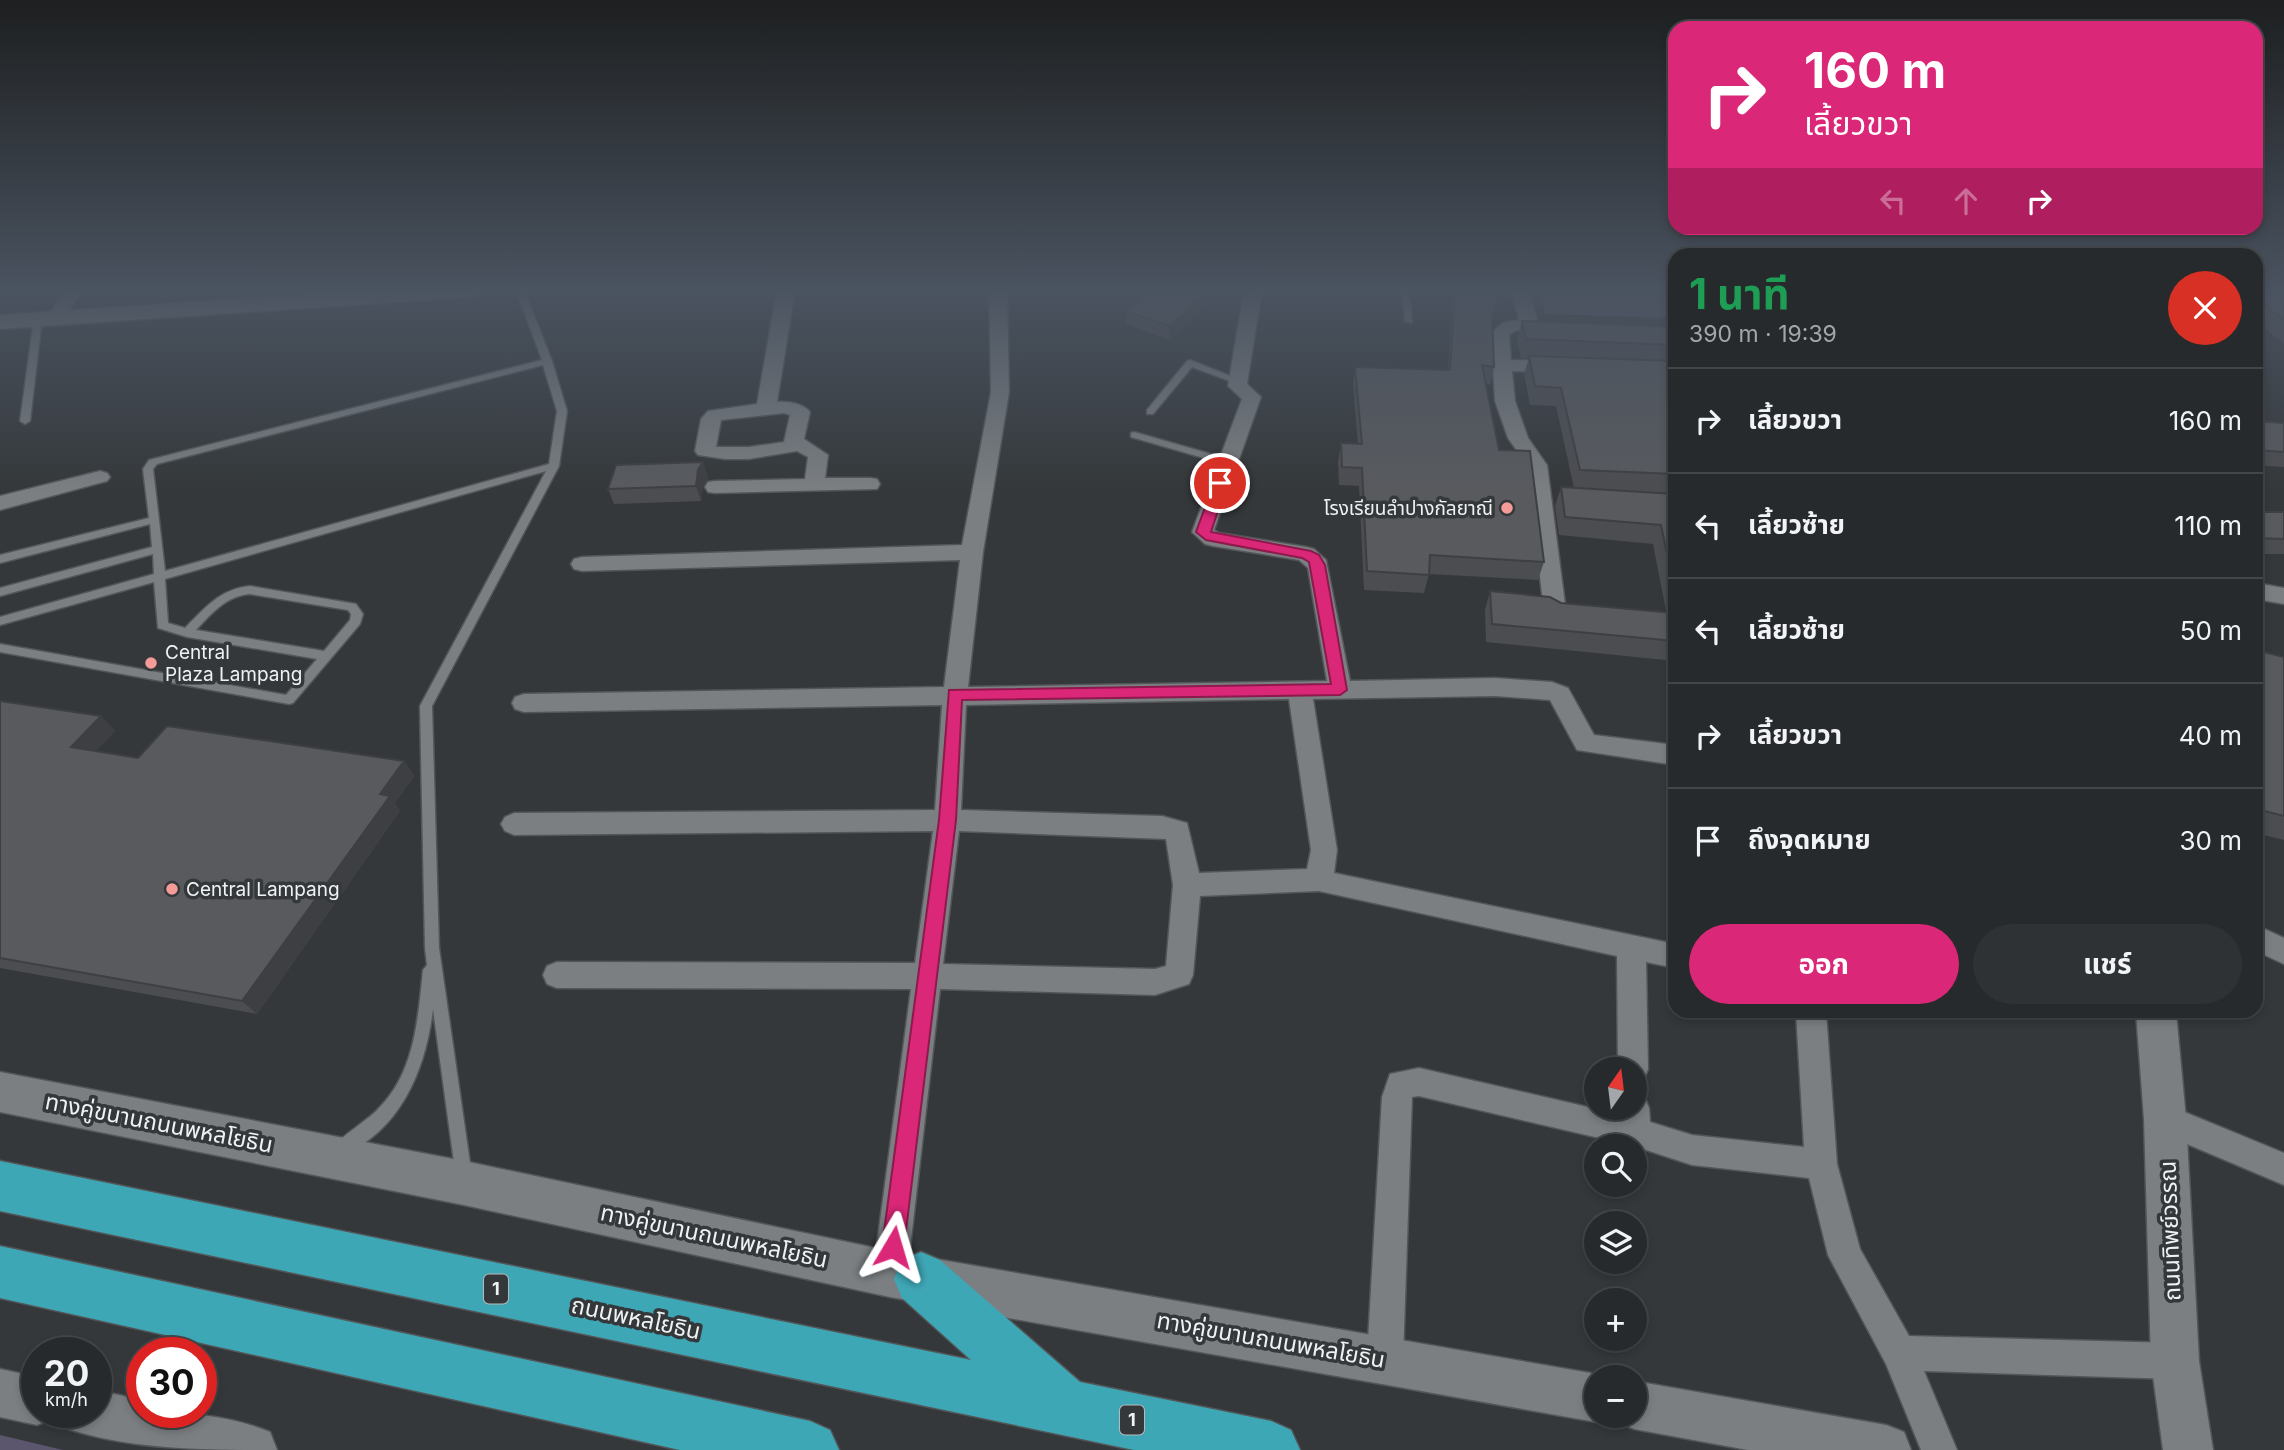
<!DOCTYPE html>
<html lang="th">
<meta charset="utf-8">
<style>
:root{--surface:#272a2c;--page:#2f3234;--text:#f1f3f6;--muted:#a4a7a9;--line:#434648;--accent:#db2777}
body{margin:0;font-family:Inter,"Noto Sans Thai",sans-serif;background:var(--page);color:var(--text);height:100vh;display:flex;flex-direction:column;font-size:26px;white-space:nowrap}
*{box-sizing:border-box;margin:0}
p{font-size:23px;color:var(--muted)}
.icon{flex:none;width:38px;height:38px;fill:none;stroke:currentColor;stroke-width:2;stroke-linecap:round;stroke-linejoin:round}
.map{position:relative;flex:1;overflow:hidden}
.drawer{position:absolute;left:1668px;top:248px;width:595px;height:770px;display:flex;flex-direction:column;background:var(--surface);border-radius:21px;box-shadow:0 4px 10px #0003,0 0 0 2px var(--line)}
.drawer>*{flex:none}
.top-card{position:absolute;left:1668px;top:21px;width:595px;height:214px;border-radius:21px;box-shadow:0 4px 10px #0003,0 0 0 2px var(--line);background:#db2777;color:#fff;overflow:hidden}
.needle{width:46px;rotate:14deg}
.controls{position:absolute;left:1584px;top:1057px;display:grid;gap:14px}
.controls a{display:grid;place-items:center;width:63px;height:63px;border-radius:50%;background:var(--surface);box-shadow:0 4px 10px #0003,0 0 0 2px var(--line);font-size:35px}
.speed{position:absolute;left:21px;top:1337px;display:flex;gap:14px;font-size:35px;font-weight:700;text-align:center}
.speed>*{display:grid;place-content:center;width:91px;height:91px;border-radius:50%;background:var(--surface);box-shadow:0 4px 10px #0003,0 0 0 2px var(--line);line-height:1}
.speed small{font-size:18px;font-weight:400}
.speed .limit{border:10px solid #d22;background:#fff;color:#111}
.pin{position:absolute;display:grid;place-items:center;width:60px;height:60px;color:#fff;margin:-30px;border:4px solid #fff;border-radius:50%;box-shadow:0 2px 7px #0007}
.me{position:absolute;width:77px;margin:-38px;rotate:7deg;stroke-linejoin:round;filter:drop-shadow(0 0 5px #0008)}
.turn{display:flex;align-items:center;gap:24px;height:147px;padding:0 21px;font-size:32px}
.turn .icon{width:91px;height:91px;stroke-width:2.5}
.turn b{display:block;font-size:49px;line-height:60px}
.lanes{display:flex;align-items:center;height:66px;padding:0 21px;background:#0003;justify-content:center;gap:35px;direction:ltr}
.lanes .off{opacity:.35}
.round{display:grid;place-items:center;flex:none;width:74px;height:74px;border-radius:37px;background:var(--page)}
.head{display:flex;align-items:center;justify-content:space-between;height:119px;padding:0 21px}
h1{font-size:42px;font-weight:700;line-height:52px;color:#1e9e55}
.primary-button{display:flex;gap:14px;margin-top:auto;padding:14px 21px}
.primary-button a{flex:1;height:80px;border-radius:42px;background:var(--accent);color:#fff;font-size:28px;font-weight:700;line-height:80px;text-align:center}
.primary-button a+a{background:var(--page);color:var(--text)}
ul{padding:0;list-style:none}
li{display:flex;align-items:center;gap:21px;height:105px;padding:0 21px;border-top:2px solid var(--line)}
li div{flex:1}
li b{display:block;font-size:26px}
li em{font-style:normal}
.map>svg:first-child{display:block}
.green{fill:#5b556e}
.lines{fill:none;stroke-linecap:round;stroke-linejoin:round}
.lane-casing{stroke:#535658;stroke-width:3}
.street-casing{stroke:#535658;stroke-width:3}
.secondary-casing{stroke:#535658;stroke-width:3}
.highway-casing{stroke:#535658;stroke-width:3}
.lane{fill:#7b7f82;fill-rule:evenodd}
.street{fill:#7b7f82;fill-rule:evenodd}
.secondary{fill:#7b7f82;fill-rule:evenodd}
.highway{fill:#3ea7b6;fill-rule:evenodd}
.wall{fill:#4c4d51}
.shaded-wall{fill:#3e3f42}
.building{fill:#585a5e;stroke:#3e3f42;stroke-width:2}
.route{fill:#db2777;stroke:#8e194d;stroke-width:2}
.poi-dot{fill:#f59b97;stroke:#34383a;stroke-width:2.5}
.labels{text-anchor:middle;stroke-width:7;stroke-linejoin:round;paint-order:stroke}
.shield{fill:#34383a;stroke:#b7babc;stroke-width:2}
.shield-label{font-size:18px;font-weight:bold;fill:#eff2f3}
.poi-label{font-size:19px;fill:#eff2f3;stroke:#34383a;text-anchor:start}
.near-street-label{font-size:23px;fill:#eff2f3;stroke:#34383a}
</style>
<div class="map">
<svg width="2284" height="1450" viewBox="0 0 2284 1450">
<rect width="100%" height="100%" fill="#34383a"/>
<path class="green" d="M1538,290H1675V318L1545,314Z
M0,1435L63,1450H0Z"/>
<g class="lines">
<g class="lane-casing">
<path id="lane" d="M516,290H524L552,361L567,411L559,466L432,706L439,948L472,1177L470,1183L464,1185L458,1183L456,1177L433,1009C426,1068 401,1131 342,1155L336,1152L334,1147C338,1138 370,1119 379,1108C415,1072 418,1018 423,970L427,965L425,948L420,706L546,471L165,579L168,623L185,628C205,608 220,589 250,586L356,604L363,614L360,624L293,703L289,704L0,652V644L286,695L317,659L187,637L158,628L154,582L0,625V617L154,574L153,554L0,596V588L152,547L150,524L0,563V555L149,518L143,469L149,460L542,360ZM543,365L557,411L549,464L165,571L153,469L157,464ZM250,594L348,610L351,614L350,620L324,651L196,630C212,613 226,596 250,594Z
M1402,290H1410L1412,323L1405,321Z
M38,316L42,319L30,421L25,424L20,421L34,319Z
M1190,360L1243,381L1238,384L1235,383L1192,367L1153,414H1147V410L1187,361Z
M1134,432L1232,460L1233,462L1228,465L1131,437V433Z"/>
</g>
<g class="street-casing">
<path id="street" d="M64,290H82L63,321H51L48,317Z
M777,290H795L777,402C787,401 803,403 810,412L804,439L828,455L825,478H870L877,479L880,484L877,489L715,493L708,492L705,487L708,482L715,481L805,479L808,457L797,451L749,459H725L698,455L695,451L701,419L708,411L757,404ZM784,413L790,415L784,442L749,447H716L721,420Z
M989,290H1007L1009,392L983,552L968,687L1327,681L1308,568L1299,560L1213,546L1205,544L1192,532L1242,399L1228,386L1244,290H1262L1247,384L1261,397L1214,530L1219,533L1306,547L1314,549L1326,560L1350,681L1495,678L1552,682L1568,688L1594,735L1675,745V765L1577,750L1550,700L1495,696L1313,699L1337,850L1334,873L1675,944V968L1646,962L1648,1069L1644,1079L1634,1083V1069H1618L1617,956L1319,891L1200,896L1193,975L1189,984L1155,995L940,989L907,1274L902,1286L890,1291L878,1286L873,1274L911,989L557,988L547,984L543,975L547,966L557,962L915,963L933,831L514,835L505,831L501,824L505,817L514,813L935,810L942,705L524,712L515,709L512,703L515,697L524,694L944,687L960,560L582,571L574,569L571,564L574,559L582,557L962,545L991,392ZM1289,699L1311,850L1307,869L1199,873L1187,823L1162,816L961,810L966,705ZM959,831L1166,839L1173,885L1166,966L1155,969L943,964Z
M1511,290H1529L1538,324L1535,328L1515,331L1509,335L1511,360L1560,361L1569,367L1560,373L1512,371L1515,401L1528,438L1547,465L1565,604L1585,607L1588,613L1585,619L1577,621L1547,617L1544,611L1527,465L1508,438L1495,401L1491,333L1504,322L1519,320Z
M100,471L107,473L110,477L107,481L0,510V496Z
M2256,583L2284,588V604L2256,599Z
M2256,925L2284,938V964L2256,951Z
M1796,1012H1826L1837,1164L1860,1249L1909,1336L2175,1343L2187,1349L2193,1361L2187,1373L2175,1379L1924,1371L1957,1450H1921L1886,1364L1828,1255L1809,1178L1692,1165L1634,1146L1419,1096L1412,1097L1403,1359L1397,1371L1385,1377L1373,1371L1367,1359L1382,1097L1390,1074L1419,1068L1618,1114L1619,1108H1634V1093L1645,1098L1649,1108L1650,1122L1692,1135L1804,1147Z
M2165,1104L2284,1153V1185L2154,1130L2149,1119L2154,1108Z"/>
</g>
<g class="secondary-casing">
<path id="secondary" d="M366,290H481L477,295L469,297L0,329V315Z
M2136,1012H2176L2186,1119L2199,1361L2213,1450H2163L2151,1361L2144,1119Z
M0,1072L464,1161L890,1251L1596,1374L1605,1377H1596V1416H1612L1596,1422L890,1297L464,1205L0,1112Z
M0,1369L37,1377V1412H57L54,1418L37,1425L0,1417Z
M1634,1381L1886,1425L1904,1432L1911,1450H1748L1634,1429L1617,1422L1614,1416H1634Z
M96,1390L142,1400V1412C186,1412 228,1415 270,1432L277,1450C206,1450 134,1450 68,1429L61,1412H96Z"/>
</g>
<g class="highway-casing">
<path id="highway" d="M0,1161L971,1360L902,1298L894,1279L902,1260L921,1252L940,1260L1080,1382L1271,1421L1291,1430L1300,1450H1134L0,1211Z
M0,1246L810,1421L830,1430L839,1450H680L0,1298Z"/>
</g>
<use href="#lane" class="lane"/>
<use href="#street" class="street"/>
<use href="#secondary" class="secondary"/>
<use href="#highway" class="highway"/>
</g>
<path class="wall" d="M1453,290H1496L1493,323L1494,367L1490,385L1486,384L1499,450L1544,562L1538,580L1429,574L1424,593L1364,590L1359,486L1339,485L1338,462L1341,443L1358,444L1353,385L1355,367L1448,370Z
M2256,290H2284V344L2256,321Z
M1207,307L1169,340L1126,324V311Z
M1522,321L1675,327V661L1486,642L1485,610L1490,591L1561,603L1671,613L1666,611L1653,544L1559,535L1555,506L1561,487L1574,488L1556,406L1530,405L1524,374L1529,358H1521L1517,339Z
M2256,421L2284,423V467L2256,465Z
M703,462L708,478L703,486L701,501L614,504L608,489Z
M2256,512H2284V554H2256Z
M2256,650L2284,657V840L2256,833Z
M0,701L101,716L115,731L96,751L138,758L404,761L414,776L395,803L400,811L257,1014L0,968Z"/>
<path class="shaded-wall" d="M1208,293L1207,307L1169,340V326Z
M703,462L708,478L703,486L701,501L696,486L698,470Z
M101,716L115,731L86,762L71,747Z
M404,761L414,776L395,803L400,811L257,1014L242,1001L380,794Z"/>
<path class="building" d="M1151,290H1198L1208,293L1169,326L1126,311Z
M1455,290H1496L1495,312L1492,315L1494,367L1482,365L1499,450L1530,451L1544,562L1430,555L1429,575L1367,571L1362,468L1342,467L1341,443L1362,444L1355,367L1450,370Z
M2256,290H2281L2284,292V320L2256,298Z
M1522,321L1675,327V345L1526,339Z
M1529,356L1675,361V474L1580,470L1561,388L1535,386Z
M2256,421L2284,423V452L2256,450Z
M703,462L698,470L696,486L608,489L616,465Z
M1561,487L1675,494V593L1661,525L1565,517Z
M2256,512H2284V539L2256,538Z
M1490,591L1550,597L1561,603L1675,613V641L1492,624Z
M2256,650L2284,657V816L2256,809Z
M0,701L101,716L71,747L138,758L167,726L404,761L380,794L390,796L242,1001L0,958Z"/>
<linearGradient id="sky" x2="0" y2="1"><stop stop-color="#1d1f20"/><stop offset="0.59" stop-color="#4a5360"/><stop offset="1" stop-color="#4a5360" stop-opacity="0"/></linearGradient>
<rect width="2284" height="493" fill="url(#sky)"/>
<path class="route" d="M1220,478L1227,483L1211,532L1311,551L1319,555L1325,565L1347,690L1340,695L962,700L956,820L904,1247L901,1255L893,1258L885,1255L882,1247L939,820L949,690L1331,684L1309,562L1302,558L1206,540L1196,532L1214,483Z"/>
<g class="poi-dot">
<circle cx="1507" cy="508" r="7"/>
<circle cx="151" cy="663" r="7"/>
<circle cx="172" cy="889" r="7"/>
</g>
<g class="labels">
<g class="shield">
<rect x="484" y="1274.5" width="24" height="29" rx="5"/>
<rect x="1120" y="1405.5" width="24" height="29" rx="5"/>
</g>
<g class="shield-label">
<text x="496" y="1295">1</text>
<text x="1132" y="1426">1</text>
</g>
<g class="poi-label">
<text x="1493" y="515" text-anchor="end">โรงเรียนลำปางกัลยาณี</text>
<text x="165" y="659">Central<tspan x="165" dy="22">Plaza Lampang</tspan></text>
<text x="186" y="896">Central Lampang</text>
</g>
<g class="near-street-label">
<text transform="translate(159 1123) rotate(11)" y="8">ทางคู่ขนานถนนพหลโยธิน</text>
<text transform="translate(2170 1231) rotate(-92)" y="8">ถนนทิพย์วรรณ</text>
<text transform="translate(714 1236) rotate(12)" y="8">ทางคู่ขนานถนนพหลโยธิน</text>
<text transform="translate(636 1318) rotate(12)" y="8">ถนนพหลโยธิน</text>
<text transform="translate(1271 1340) rotate(10)" y="8">ทางคู่ขนานถนนพหลโยธิน</text>
</g>
</g>
</svg>
<div class="controls">
<a><svg class="needle" viewBox="-14 -14 28 28"><path d="M0-13l5 13h-10z" fill="#e53935"/><path d="M0 13l5-13h-10z" fill="#a4a7a9"/></svg></a>
<a><svg class="icon" aria-label="search" viewBox="0 0 24 24"><circle cx="10" cy="10" r="6"/><path d="M15 15l6 6"/></svg></a>
<a><svg class="icon" aria-label="layers" viewBox="0 0 24 24"><path d="M12 4l9 5-9 5-9-5zM3 14l9 5 9-5"/></svg></a>
<a>+</a>
<a>−</a>
</div>
<div class="speed"><div>20<small>km/h</small></div><div class="limit">30</div></div>
<div class="pin" style="left:1220px;top:483px;background:#d93025"><svg class="icon" aria-label="arrive" viewBox="0 0 24 24"><path d="M6 21V4h12l-3 4 3 4H6"/></svg></div>
<svg class="me" style="left:893px;top:1247px" viewBox="-20 -20 40 40"><path d="M0-17L14 15 0 8-14 15z" fill="#db2777" stroke="#fff" stroke-width="4"/></svg>
<div class="top-card">
<div class="turn"><svg class="icon" aria-label="right" viewBox="0 0 24 24"><path d="M7 20v-9h11M14 6l5 5-5 5"/></svg><div><b>160 m</b>เลี้ยวขวา</div></div>
<div class="lanes"><svg class="icon off" aria-label="left" viewBox="0 0 24 24"><path d="M17 20v-9H6M10 6l-5 5 5 5"/></svg><svg class="icon off" aria-label="ahead" viewBox="0 0 24 24"><path d="M12 20V5M6 11l6-6 6 6"/></svg><svg class="icon" aria-label="right" viewBox="0 0 24 24"><path d="M7 20v-9h11M14 6l5 5-5 5"/></svg></div>
</div>
<section class="drawer">
<div class="head"><div><h1>1 นาที</h1><p>390 m · 19:39</p></div><a class="round" style="background:#d93025;color:#fff"><svg class="icon" aria-label="close" viewBox="0 0 24 24"><path d="M6 6l12 12M18 6L6 18"/></svg></a></div>
<ul>
<li><svg class="icon" aria-label="right" viewBox="0 0 24 24"><path d="M7 20v-9h11M14 6l5 5-5 5"/></svg><div><b>เลี้ยวขวา</b></div><em>160 m</em></li>
<li><svg class="icon" aria-label="left" viewBox="0 0 24 24"><path d="M17 20v-9H6M10 6l-5 5 5 5"/></svg><div><b>เลี้ยวซ้าย</b></div><em>110 m</em></li>
<li><svg class="icon" aria-label="left" viewBox="0 0 24 24"><path d="M17 20v-9H6M10 6l-5 5 5 5"/></svg><div><b>เลี้ยวซ้าย</b></div><em>50 m</em></li>
<li><svg class="icon" aria-label="right" viewBox="0 0 24 24"><path d="M7 20v-9h11M14 6l5 5-5 5"/></svg><div><b>เลี้ยวขวา</b></div><em>40 m</em></li>
<li><svg class="icon" aria-label="arrive" viewBox="0 0 24 24"><path d="M6 21V4h12l-3 4 3 4H6"/></svg><div><b>ถึงจุดหมาย</b></div><em>30 m</em></li>
</ul>
<div class="primary-button"><a>ออก</a><a>แชร์</a></div>
</section>
</div>
